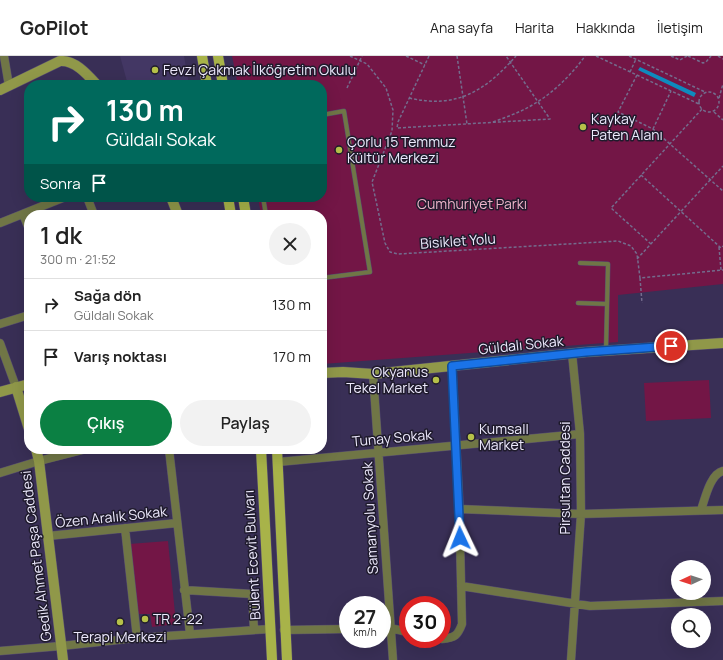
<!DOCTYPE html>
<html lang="tr">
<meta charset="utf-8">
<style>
:root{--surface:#fff;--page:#f2f2f2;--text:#222;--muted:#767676;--line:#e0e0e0;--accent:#0b8043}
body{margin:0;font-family:Manrope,sans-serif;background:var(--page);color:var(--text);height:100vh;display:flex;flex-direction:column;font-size:15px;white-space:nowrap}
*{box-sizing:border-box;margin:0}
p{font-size:13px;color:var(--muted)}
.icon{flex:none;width:22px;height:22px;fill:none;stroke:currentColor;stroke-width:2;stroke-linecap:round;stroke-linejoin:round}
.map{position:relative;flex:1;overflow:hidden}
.details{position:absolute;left:24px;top:154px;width:303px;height:244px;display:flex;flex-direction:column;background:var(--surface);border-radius:16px;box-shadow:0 4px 16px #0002}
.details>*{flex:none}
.guide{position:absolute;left:24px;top:24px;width:303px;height:122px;border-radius:16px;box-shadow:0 4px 16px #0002;background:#00695c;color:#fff;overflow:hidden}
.needle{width:26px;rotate:267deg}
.controls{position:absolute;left:671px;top:504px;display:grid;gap:8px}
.controls a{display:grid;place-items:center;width:40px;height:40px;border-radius:50%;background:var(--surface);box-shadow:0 4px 16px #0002;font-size:20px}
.speed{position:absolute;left:339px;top:540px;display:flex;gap:8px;font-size:20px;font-weight:700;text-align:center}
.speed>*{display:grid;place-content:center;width:52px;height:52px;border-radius:50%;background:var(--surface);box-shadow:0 4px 16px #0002;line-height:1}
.speed small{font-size:10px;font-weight:400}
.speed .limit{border:6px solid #d22;background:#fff;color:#111}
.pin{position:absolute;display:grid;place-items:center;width:34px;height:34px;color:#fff;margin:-17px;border:2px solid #fff;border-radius:50%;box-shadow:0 1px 4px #0007}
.me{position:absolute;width:44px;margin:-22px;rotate:358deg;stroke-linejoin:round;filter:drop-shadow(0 0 3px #0008)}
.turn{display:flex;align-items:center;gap:14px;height:84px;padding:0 16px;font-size:18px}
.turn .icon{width:52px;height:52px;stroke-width:2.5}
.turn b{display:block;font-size:28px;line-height:34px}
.then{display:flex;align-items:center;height:38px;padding:0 16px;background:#0003;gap:8px;font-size:15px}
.round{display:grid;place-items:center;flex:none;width:42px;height:42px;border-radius:21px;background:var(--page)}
.summary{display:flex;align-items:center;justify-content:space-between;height:68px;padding:0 16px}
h1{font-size:24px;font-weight:600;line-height:30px}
.button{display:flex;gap:8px;margin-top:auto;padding:8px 16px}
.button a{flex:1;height:46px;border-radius:24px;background:var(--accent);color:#fff;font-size:16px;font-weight:600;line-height:46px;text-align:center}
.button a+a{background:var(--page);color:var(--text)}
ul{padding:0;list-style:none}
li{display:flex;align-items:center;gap:12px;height:52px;padding:0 16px;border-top:1px solid var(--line)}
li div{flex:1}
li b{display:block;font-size:15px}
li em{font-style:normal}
header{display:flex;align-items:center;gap:24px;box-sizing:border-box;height:56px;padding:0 20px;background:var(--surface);border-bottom:1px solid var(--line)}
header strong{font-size:19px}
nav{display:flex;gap:22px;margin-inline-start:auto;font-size:14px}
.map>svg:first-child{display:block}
.built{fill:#433764}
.green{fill:#731646}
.water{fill:#0e8abd}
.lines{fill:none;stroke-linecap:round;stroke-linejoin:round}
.lane-casing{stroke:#564d71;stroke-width:5}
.street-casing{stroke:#564d71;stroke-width:9}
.secondary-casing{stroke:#564d71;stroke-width:11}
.primary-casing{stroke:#564d71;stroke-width:11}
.path{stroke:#746c8d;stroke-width:1.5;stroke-dasharray:3 2;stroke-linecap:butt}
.lane{stroke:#707646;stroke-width:4}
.street{stroke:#707646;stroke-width:8}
.secondary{stroke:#909849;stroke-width:10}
.primary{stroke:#a8b349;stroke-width:10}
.route-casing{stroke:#114b97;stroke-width:10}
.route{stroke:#1a73e8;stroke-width:7}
.poi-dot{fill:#b6c149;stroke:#1f1b2c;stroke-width:1.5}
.labels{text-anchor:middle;stroke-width:3;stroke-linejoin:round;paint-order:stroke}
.poi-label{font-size:14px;fill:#ede9fd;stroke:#1f1b2c;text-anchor:start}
.park-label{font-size:14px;fill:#eeb4ca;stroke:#1f1b2c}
.street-label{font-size:14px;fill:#ede9fd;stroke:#1f1b2c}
</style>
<header>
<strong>GoPilot</strong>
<nav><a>Ana sayfa</a><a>Harita</a><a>Hakkında</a><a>İletişim</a></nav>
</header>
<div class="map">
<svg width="723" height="604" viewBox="0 0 723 604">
<rect width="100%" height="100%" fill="#392f56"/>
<path class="built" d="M120,0H184L189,29H128Z"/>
<path class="green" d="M232,0H723V228L618,239V286L322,308V159H261L258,141H322V29H238Z
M709,324L711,362L646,365L644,327Z
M168,485L176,568L152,571L150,558H136L129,488Z"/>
<path class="water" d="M640,11L696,37L694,41L638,14Z"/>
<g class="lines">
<g class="lane-casing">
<path id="lane" d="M322,59L344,55L370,216L322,222
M263,141L266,159
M580,207L608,208L606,294
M578,247L607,248"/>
</g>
<g class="street-casing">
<path id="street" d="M4,0L9,30
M87,141L94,159
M23,158L29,173
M0,167L65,141
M0,268L29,259
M0,287L16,331
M373,318L393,604
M169,393L190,578
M278,406C378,396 479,388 580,378
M0,417L39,405L86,393
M459,453L581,458L723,454
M701,454C705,443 710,418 723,415
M125,472L137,582
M48,480L177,467
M461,530L590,550L723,545
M184,534L252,538L254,574
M382,572H390L408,576
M284,574L348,573
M442,583C455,582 458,579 462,568L459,442L452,310
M0,595L61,590L137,582L270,573
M571,604L581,458L580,378L572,297"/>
</g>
<g class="secondary-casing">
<path id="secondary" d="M0,34L60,5C75,4 87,18 97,29
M171,141L178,159
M322,317L343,316L373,318L586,296L723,287
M16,331L29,373
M0,336L29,328
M36,393L39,405L63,604"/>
</g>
<g class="primary-casing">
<path id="primary" d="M202,0L207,29
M218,0L223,29
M228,141L231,159
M243,141L246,159
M261,393L272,604
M277,393L287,604"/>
</g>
<path class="path" d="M350,0L367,8L386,32L393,54L392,75L372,126L385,187L390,196L398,198L618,185L631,190L637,198L640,222L723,214
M406,0L425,9
M429,0L398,66L397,72L550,63L506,0
M457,0L467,68
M596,0L699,48
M629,0L705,36
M671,0L680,4L687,0
M688,0L703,7L706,6L711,0
M718,0L723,3
M630,16L636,3
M637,19L618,56L653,73L723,135
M347,32L362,0
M699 46a10 10 0 1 1 20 0a10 10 0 1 1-20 0Z
M409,42C457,53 485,35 516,0
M719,42L723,28
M714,56L723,64
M493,66C504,62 515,58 525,53C549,41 570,21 585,0
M653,73L671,35
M641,119L721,192L723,190
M651,188L611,152L702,53
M719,191L721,214
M637,203L723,110
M640,222L642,247"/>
<use href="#lane" class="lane"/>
<use href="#street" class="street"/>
<use href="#secondary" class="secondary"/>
<use href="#primary" class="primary"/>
</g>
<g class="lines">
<g class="route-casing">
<path id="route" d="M460,482L452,310L586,296L671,290"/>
</g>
<use href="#route" class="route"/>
</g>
<g class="poi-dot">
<circle cx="155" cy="14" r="4"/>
<circle cx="583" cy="71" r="4"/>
<circle cx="339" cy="94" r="4"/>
<circle cx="436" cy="324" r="4"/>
<circle cx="471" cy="381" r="4"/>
<circle cx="145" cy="563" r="4"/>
<circle cx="120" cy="566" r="4"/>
</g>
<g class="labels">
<g class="poi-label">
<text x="163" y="19">Fevzi Çakmak İlköğretim Okulu</text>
<text x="591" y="68">Kaykay<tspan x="591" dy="16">Paten Alanı</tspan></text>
<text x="347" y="91">Çorlu 15 Temmuz<tspan x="347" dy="16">Kültür Merkezi</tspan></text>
<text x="428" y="321" text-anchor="end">Okyanus<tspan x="428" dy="16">Tekel Market</tspan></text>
<text x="479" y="378">Kumsall<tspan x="479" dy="16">Market</tspan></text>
<text x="153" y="568">TR 2-22</text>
<text x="120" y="586" text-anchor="middle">Terapi Merkezi</text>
</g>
<g class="park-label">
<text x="472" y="153">Cumhuriyet Parkı</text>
</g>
<g class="street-label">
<text transform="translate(458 185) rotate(-4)" y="5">Bisiklet Yolu</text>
<text transform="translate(521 289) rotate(-6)" y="5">Güldalı Sokak</text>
<text transform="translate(392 382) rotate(-5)" y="5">Tunay Sokak</text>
<text transform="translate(565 422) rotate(-90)" y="5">Pirsultan Caddesi</text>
<text transform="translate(111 461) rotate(-6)" y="5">Özen Aralık Sokak</text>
<text transform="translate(370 462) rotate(-93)" y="5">Samanyolu Sokak</text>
<text transform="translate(252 499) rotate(-93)" y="5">Bülent Ecevit Bulvarı</text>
<text transform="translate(36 500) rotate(-97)" y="5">Gedik Ahmet Paşa Caddesi</text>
</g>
</g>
</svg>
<div class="controls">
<a><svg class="needle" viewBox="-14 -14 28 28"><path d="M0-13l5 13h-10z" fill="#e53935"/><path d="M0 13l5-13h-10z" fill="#767676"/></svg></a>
<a><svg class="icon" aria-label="search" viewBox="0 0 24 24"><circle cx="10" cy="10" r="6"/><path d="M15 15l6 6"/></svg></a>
</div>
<div class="speed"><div>27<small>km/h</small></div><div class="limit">30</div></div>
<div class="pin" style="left:671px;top:290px;background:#d93025"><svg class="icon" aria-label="arrive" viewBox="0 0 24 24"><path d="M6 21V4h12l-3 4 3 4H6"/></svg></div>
<svg class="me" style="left:460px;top:482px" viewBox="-20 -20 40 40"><path d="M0-17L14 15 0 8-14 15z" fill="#1a73e8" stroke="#fff" stroke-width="4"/></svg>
<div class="guide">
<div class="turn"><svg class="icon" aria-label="right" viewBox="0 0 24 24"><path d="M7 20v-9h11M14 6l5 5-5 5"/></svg><div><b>130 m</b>Güldalı Sokak</div></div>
<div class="then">Sonra<svg class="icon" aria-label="arrive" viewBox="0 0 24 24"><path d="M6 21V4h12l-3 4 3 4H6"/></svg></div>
</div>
<section class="details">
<div class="summary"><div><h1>1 dk</h1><p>300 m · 21:52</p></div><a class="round"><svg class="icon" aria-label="close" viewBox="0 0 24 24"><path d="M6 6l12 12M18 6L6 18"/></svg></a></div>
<ul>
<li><svg class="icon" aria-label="right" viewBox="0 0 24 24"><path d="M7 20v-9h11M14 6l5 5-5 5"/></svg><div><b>Sağa dön</b><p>Güldalı Sokak</p></div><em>130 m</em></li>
<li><svg class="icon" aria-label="arrive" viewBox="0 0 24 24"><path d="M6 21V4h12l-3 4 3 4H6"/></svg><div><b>Varış noktası</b></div><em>170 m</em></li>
</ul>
<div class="button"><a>Çıkış</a><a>Paylaş</a></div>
</section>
</div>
